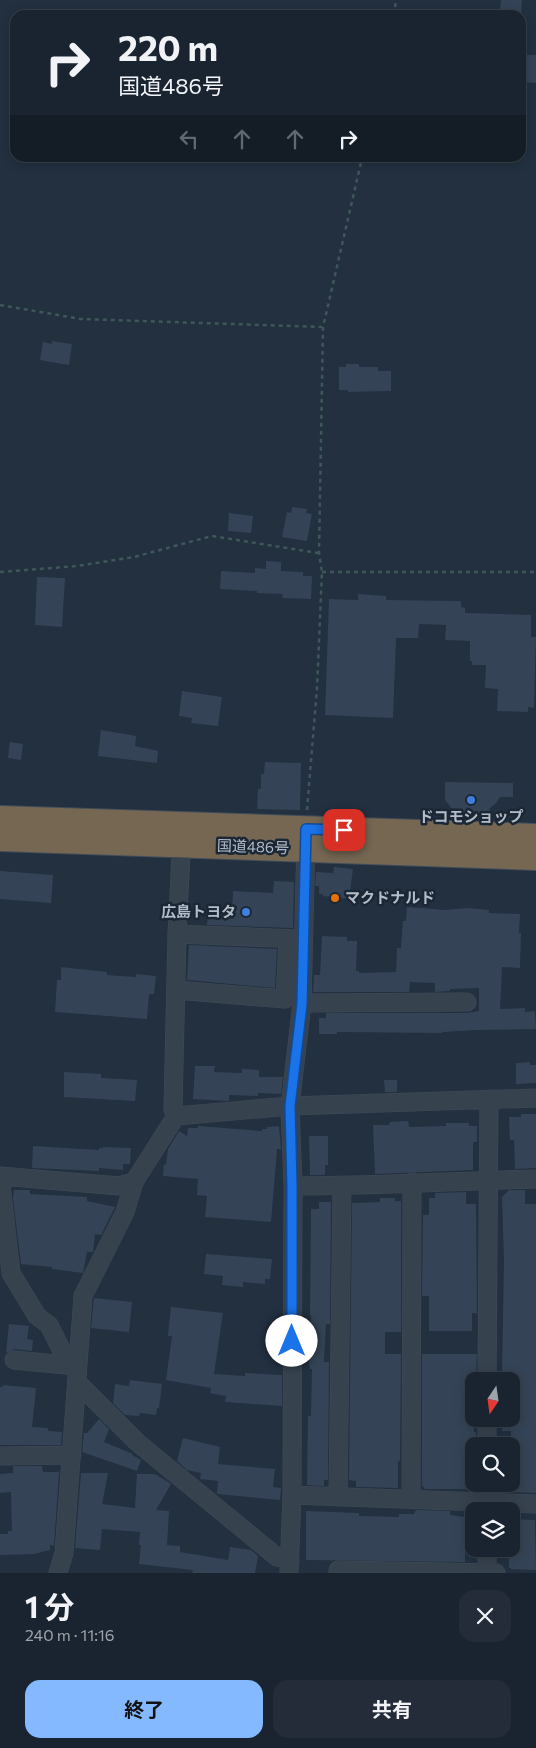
<!DOCTYPE html>
<html lang="ja">
<meta charset="utf-8">
<style>
:root{--surface:#1a2430;--page:#232c38;--text:#f1f3f6;--muted:#9fa4ab;--line:#38414c;--accent:#84b8ff}
body{margin:0;font-family:Commissioner,"Noto Sans JP",sans-serif;background:var(--page);color:var(--text);height:100vh;display:flex;flex-direction:column;font-size:19px;white-space:nowrap}
*{box-sizing:border-box;margin:0}
p{font-size:16px;color:var(--muted)}
.icon{flex:none;width:28px;height:28px;fill:none;stroke:currentColor;stroke-width:2;stroke-linecap:round;stroke-linejoin:round}
.map{position:relative;height:1573px;overflow:hidden}
.drawer{display:flex;flex-direction:column;background:var(--surface);flex:1}
.drawer>*{flex:none}
.banner{position:absolute;left:10px;top:10px;width:516px;height:152px;border-radius:15px;box-shadow:0 2px 12px #0003,0 0 0 1px var(--line);background:#1a2430;color:var(--text);overflow:hidden}
.needle{width:32px;rotate:193deg}
.buttons{position:absolute;left:465px;top:1372px;display:grid;gap:10px}
.buttons a{display:grid;place-items:center;width:55px;height:55px;border-radius:10px;background:var(--surface);box-shadow:0 2px 12px #0003,0 0 0 1px var(--line);font-size:25px}
.pin{position:absolute;display:grid;place-items:center;width:42px;height:42px;color:#fff;margin:-21px;border-radius:10px;box-shadow:0 2px 8px #0006}
.me{position:absolute;width:55px;margin:-28px;rotate:0deg;stroke-linejoin:round;filter:drop-shadow(0 0 4px #0008)}
.turn{display:flex;align-items:center;gap:18px;height:105px;padding:0 25px;font-size:22px}
.turn .icon{width:65px;height:65px;stroke-width:2.5}
.turn b{display:block;font-size:35px;line-height:42px}
.lanes{display:flex;align-items:center;height:48px;padding:0 25px;background:#0003;justify-content:center;gap:25px;direction:ltr}
.lanes .off{opacity:.35}
.round{display:grid;place-items:center;flex:none;width:52px;height:52px;border-radius:15px;background:var(--page)}
.headline{display:flex;align-items:center;justify-content:space-between;height:85px;padding:0 25px}
h1{font-size:30px;font-weight:700;line-height:38px}
.button{display:flex;gap:10px;margin-top:auto;padding:10px 25px}
.button a{flex:1;height:58px;border-radius:15px;background:var(--accent);color:#111;font-size:20px;font-weight:700;line-height:58px;text-align:center}
.button a+a{background:var(--page);color:var(--text)}
.map>svg:first-child{display:block}
.building{fill:#344456}
.lines{fill:none;stroke-linecap:round;stroke-linejoin:round}
.minor-casing{stroke:#404b59;stroke-width:19}
.highway-casing{stroke:#424d5a;stroke-width:28}
.path{stroke:#3e5859;stroke-width:2.5;stroke-dasharray:4 4;stroke-linecap:butt}
.minor{stroke:#37424f;stroke-width:18}
.highway{stroke:#766753;stroke-width:26}
.route-casing{stroke:#114b97;stroke-width:12}
.route{stroke:#1a73e8;stroke-width:9}
.shop-dot{fill:#3f7fe0;stroke:#1c2735;stroke-width:2}
.food-dot{fill:#e8710a;stroke:#1c2735;stroke-width:2}
.labels{text-anchor:middle;stroke-width:5;stroke-linejoin:round;paint-order:stroke}
.poi-label{font-size:15px;font-weight:bold;fill:#b3bdca;stroke:#1c2735}
.street-label{font-size:15px;fill:#b3bdca;stroke:#1c2735}
</style>
<div class="map">
<svg width="536" height="1573" viewBox="0 0 536 1573">
<rect width="100%" height="100%" fill="#223040"/>
<path class="building" d="M501,0H522L521,15H499Z
M521,55H536V83L521,82Z
M52,341L72,344L69,365L40,360L43,342L52,344Z
M346,364H359V367H378V371H391V391L348,392V390H339V367H346Z
M292,507L307,509L306,513L312,514L307,541L282,537L287,512L291,513Z
M229,513L253,516L251,533L228,531Z
M266,561L281,562V571L303,572V576H312L311,599L282,598L283,594L257,593V591L220,589L221,571L255,573V568L266,569Z
M37,577L65,578L62,627L35,625Z
M358,594L386,596V600L461,601V607L465,608V613L531,615V637H536L534,708L528,707V712L497,711L498,689L485,688L486,665H472V661H470V641L445,640L446,625L419,624L418,638H396L393,718L325,715L329,599L358,600Z
M182,691L222,697L218,726L191,723L192,718L179,716Z
M101,730L136,736L135,746L158,751L157,763L98,756Z
M10,742L23,744L21,760L8,758Z
M265,762L301,763L300,810L257,809L258,789H261V774H264Z
M445,782L513,783V797H500L497,802L489,809L491,812L471,816L457,811L455,813L445,800Z
M334,867L353,869L349,899L323,896V894H319V886H315L316,872L333,873Z
M0,871L53,875L51,903L0,899Z
M274,881L294,882L293,928L207,925L208,912L232,911L233,891L273,893Z
M407,907L445,910L467,908L489,910V913L520,914L519,933H521L520,968L502,967L500,1009L525,1008V1012L535,1011L536,1029L476,1030L443,1032L442,1033L337,1032V1034H319V1018H326V1013H467L479,1011V988L450,989V991L435,992V983L410,982L409,992H313L314,975H320L322,936L347,937V941H357L356,971H359V973L396,972L397,948H401L403,921H406Z
M189,945L277,949L275,988L187,980Z
M61,967L107,972V975L136,977V974L156,976L154,994H149L147,1019L55,1012L57,980H61Z
M530,1062V1065H536V1083L516,1084V1063Z
M195,1066H215L214,1072L242,1073V1069L259,1070V1077H283L281,1094L258,1093V1096L229,1095V1101L193,1099Z
M64,1072L101,1074V1078L137,1080L135,1101L64,1097Z
M384,1080H397V1092H385Z
M521,1114H536V1168L515,1169L514,1140H510L509,1117H521Z
M408,1121L409,1127L446,1126V1123H469V1126H477V1142H473V1170L375,1174L373,1125H389L390,1122Z
M198,1126L262,1131V1129H267V1127L279,1126L281,1149H277L271,1222L205,1217L207,1196L197,1195L198,1179L163,1176L164,1164L166,1165L168,1149L179,1131L187,1136L188,1128H198Z
M309,1136H328V1165H325V1175H310Z
M33,1146L99,1150V1148H103V1147L131,1148L130,1164H123V1170L99,1168V1171L32,1168Z
M14,1190H30V1194L87,1197V1201L115,1207L101,1235L95,1234L93,1252H87L83,1273L52,1269V1267L21,1264L13,1199Z
M509,1190H525V1204H536V1493L510,1492L511,1431H502V1419H511V1381H502V1375L504,1260L502,1197Z
M466,1192V1204H476L477,1313H472V1331H429V1296H422L423,1215H429V1198H435V1193Z
M380,1198H395V1201H401V1332H385V1354H401L400,1462L398,1460V1488L356,1487V1481L349,1480L352,1203L380,1202Z
M319,1202H331L330,1324H326L324,1362H329L328,1480H324V1486L307,1485L308,1416H311L312,1369H310L309,1362L311,1315H310L311,1209H319Z
M206,1254L272,1259L270,1279H265V1284L243,1282V1287L222,1285L223,1276L204,1274Z
M94,1298L132,1302L129,1332L91,1328Z
M171,1307L223,1313L214,1374L245,1376V1373L282,1375V1406L225,1402L226,1396L210,1393L211,1388L166,1380L172,1336H168Z
M9,1324L29,1326L27,1339L33,1340L32,1351L15,1349L6,1353Z
M422,1354H477L476,1375H474V1432H476V1446H474V1487H470L469,1489H425L422,1485Z
M130,1380L162,1384L159,1408H157L156,1415L140,1413L139,1416L125,1415L113,1403L115,1384L129,1386Z
M3,1385L36,1388L32,1427L48,1428V1431L62,1432L61,1445H0V1387H3Z
M99,1419L109,1429L104,1442L133,1454L132,1455L141,1460L137,1471L82,1452L84,1433H87Z
M183,1438L220,1447L218,1464L275,1469L273,1487L281,1488L280,1500L217,1494L218,1481L200,1479L201,1473L187,1470L177,1461Z
M13,1466H42L43,1472H59L54,1546L50,1545V1550L34,1554L0,1555V1534H8V1531H12L11,1492L0,1493V1474L13,1473Z
M81,1473H108L102,1504L135,1508L137,1474H155L168,1482L171,1484L156,1510L169,1511L167,1545L180,1546V1552L228,1560L230,1547L251,1550L258,1556L255,1573H192L193,1570L139,1564L141,1545H139L140,1532L102,1529L100,1550L75,1548Z
M416,1510L450,1511V1515L465,1517V1562L306,1560V1511L359,1513V1516L399,1517V1514H414Z
M511,1519L535,1520L536,1570L511,1569V1568H509V1551H511Z"/>
<g class="lines">
<g class="minor-casing">
<path id="minor" d="M177,934L299,939
M176,990L285,999L288,939
M302,1003L467,1002
M176,1116L173,1109L177,934L182,835
M0,1176L119,1186L134,1182L176,1116L290,1106L536,1098
M0,1176L11,1273L37,1316L49,1325L69,1365
M293,1186C374,1186 455,1181 536,1179
M14,1360L77,1366
M487,1381L489,1099
M77,1382L138,1443L277,1557L290,1560
M487,1446V1419
M0,1456L72,1455
M292,1495L536,1504
M338,1497L342,1186
M411,1499L412,1182
M487,1511V1484
M58,1573L64,1553L83,1296L125,1212L134,1182
M289,1573L292,1495L293,1186L290,1106L302,1003L306,839
M338,1573V1570L496,1573
M487,1573V1549"/>
</g>
<g class="highway-casing">
<path id="highway" d="M0,819L536,837
M0,838L536,857"/>
</g>
<path class="path" d="M394,15L396,0
M0,305L81,319L322,327
M0,572L77,566L134,557L212,536L318,553
M322,572H536
M307,810L317,688L322,572L319,553L323,327L362,158"/>
<use href="#minor" class="minor"/>
<use href="#highway" class="highway"/>
</g>
<g class="lines">
<g class="route-casing">
<path id="route" d="M292,1341V1186L290,1106L302,1004L306,829L344,830"/>
</g>
<use href="#route" class="route"/>
</g>
<g class="shop-dot">
<circle cx="471" cy="800" r="5"/>
<circle cx="246" cy="912" r="5"/>
</g>
<circle class="food-dot" cx="335" cy="898" r="5"/>
<g class="labels">
<g class="poi-label">
<text x="471" y="822">ドコモショップ</text>
<text x="345" y="903" text-anchor="start">マクドナルド</text>
<text x="236" y="917" text-anchor="end">広島トヨタ</text>
</g>
<g class="street-label">
<text transform="translate(253 847) rotate(2)" y="5">国道486号</text>
</g>
</g>
</svg>
<div class="buttons">
<a><svg class="needle" viewBox="-14 -14 28 28"><path d="M0-13l5 13h-10z" fill="#e53935"/><path d="M0 13l5-13h-10z" fill="#9fa4ab"/></svg></a>
<a><svg class="icon" aria-label="search" viewBox="0 0 24 24"><circle cx="10" cy="10" r="6"/><path d="M15 15l6 6"/></svg></a>
<a><svg class="icon" aria-label="layers" viewBox="0 0 24 24"><path d="M12 4l9 5-9 5-9-5zM3 14l9 5 9-5"/></svg></a>
</div>
<div class="pin" style="left:344px;top:830px;background:#d93025"><svg class="icon" aria-label="arrive" viewBox="0 0 24 24"><path d="M6 21V4h12l-3 4 3 4H6"/></svg></div>
<svg class="me" style="left:292px;top:1341px" viewBox="-20 -20 40 40"><circle r="19" fill="#fff"/><path d="M0-13L10 11 0 6-10 11z" fill="#1a73e8"/></svg>
<div class="banner">
<div class="turn"><svg class="icon" aria-label="right" viewBox="0 0 24 24"><path d="M7 20v-9h11M14 6l5 5-5 5"/></svg><div><b>220 m</b>国道486号</div></div>
<div class="lanes"><svg class="icon off" aria-label="left" viewBox="0 0 24 24"><path d="M17 20v-9H6M10 6l-5 5 5 5"/></svg><svg class="icon off" aria-label="ahead" viewBox="0 0 24 24"><path d="M12 20V5M6 11l6-6 6 6"/></svg><svg class="icon off" aria-label="ahead" viewBox="0 0 24 24"><path d="M12 20V5M6 11l6-6 6 6"/></svg><svg class="icon" aria-label="right" viewBox="0 0 24 24"><path d="M7 20v-9h11M14 6l5 5-5 5"/></svg></div>
</div>
</div>
<section class="drawer">
<div class="headline"><div><h1>1 分</h1><p>240 m · 11:16</p></div><a class="round"><svg class="icon" aria-label="close" viewBox="0 0 24 24"><path d="M6 6l12 12M18 6L6 18"/></svg></a></div>
<div class="button"><a>終了</a><a>共有</a></div>
</section>
